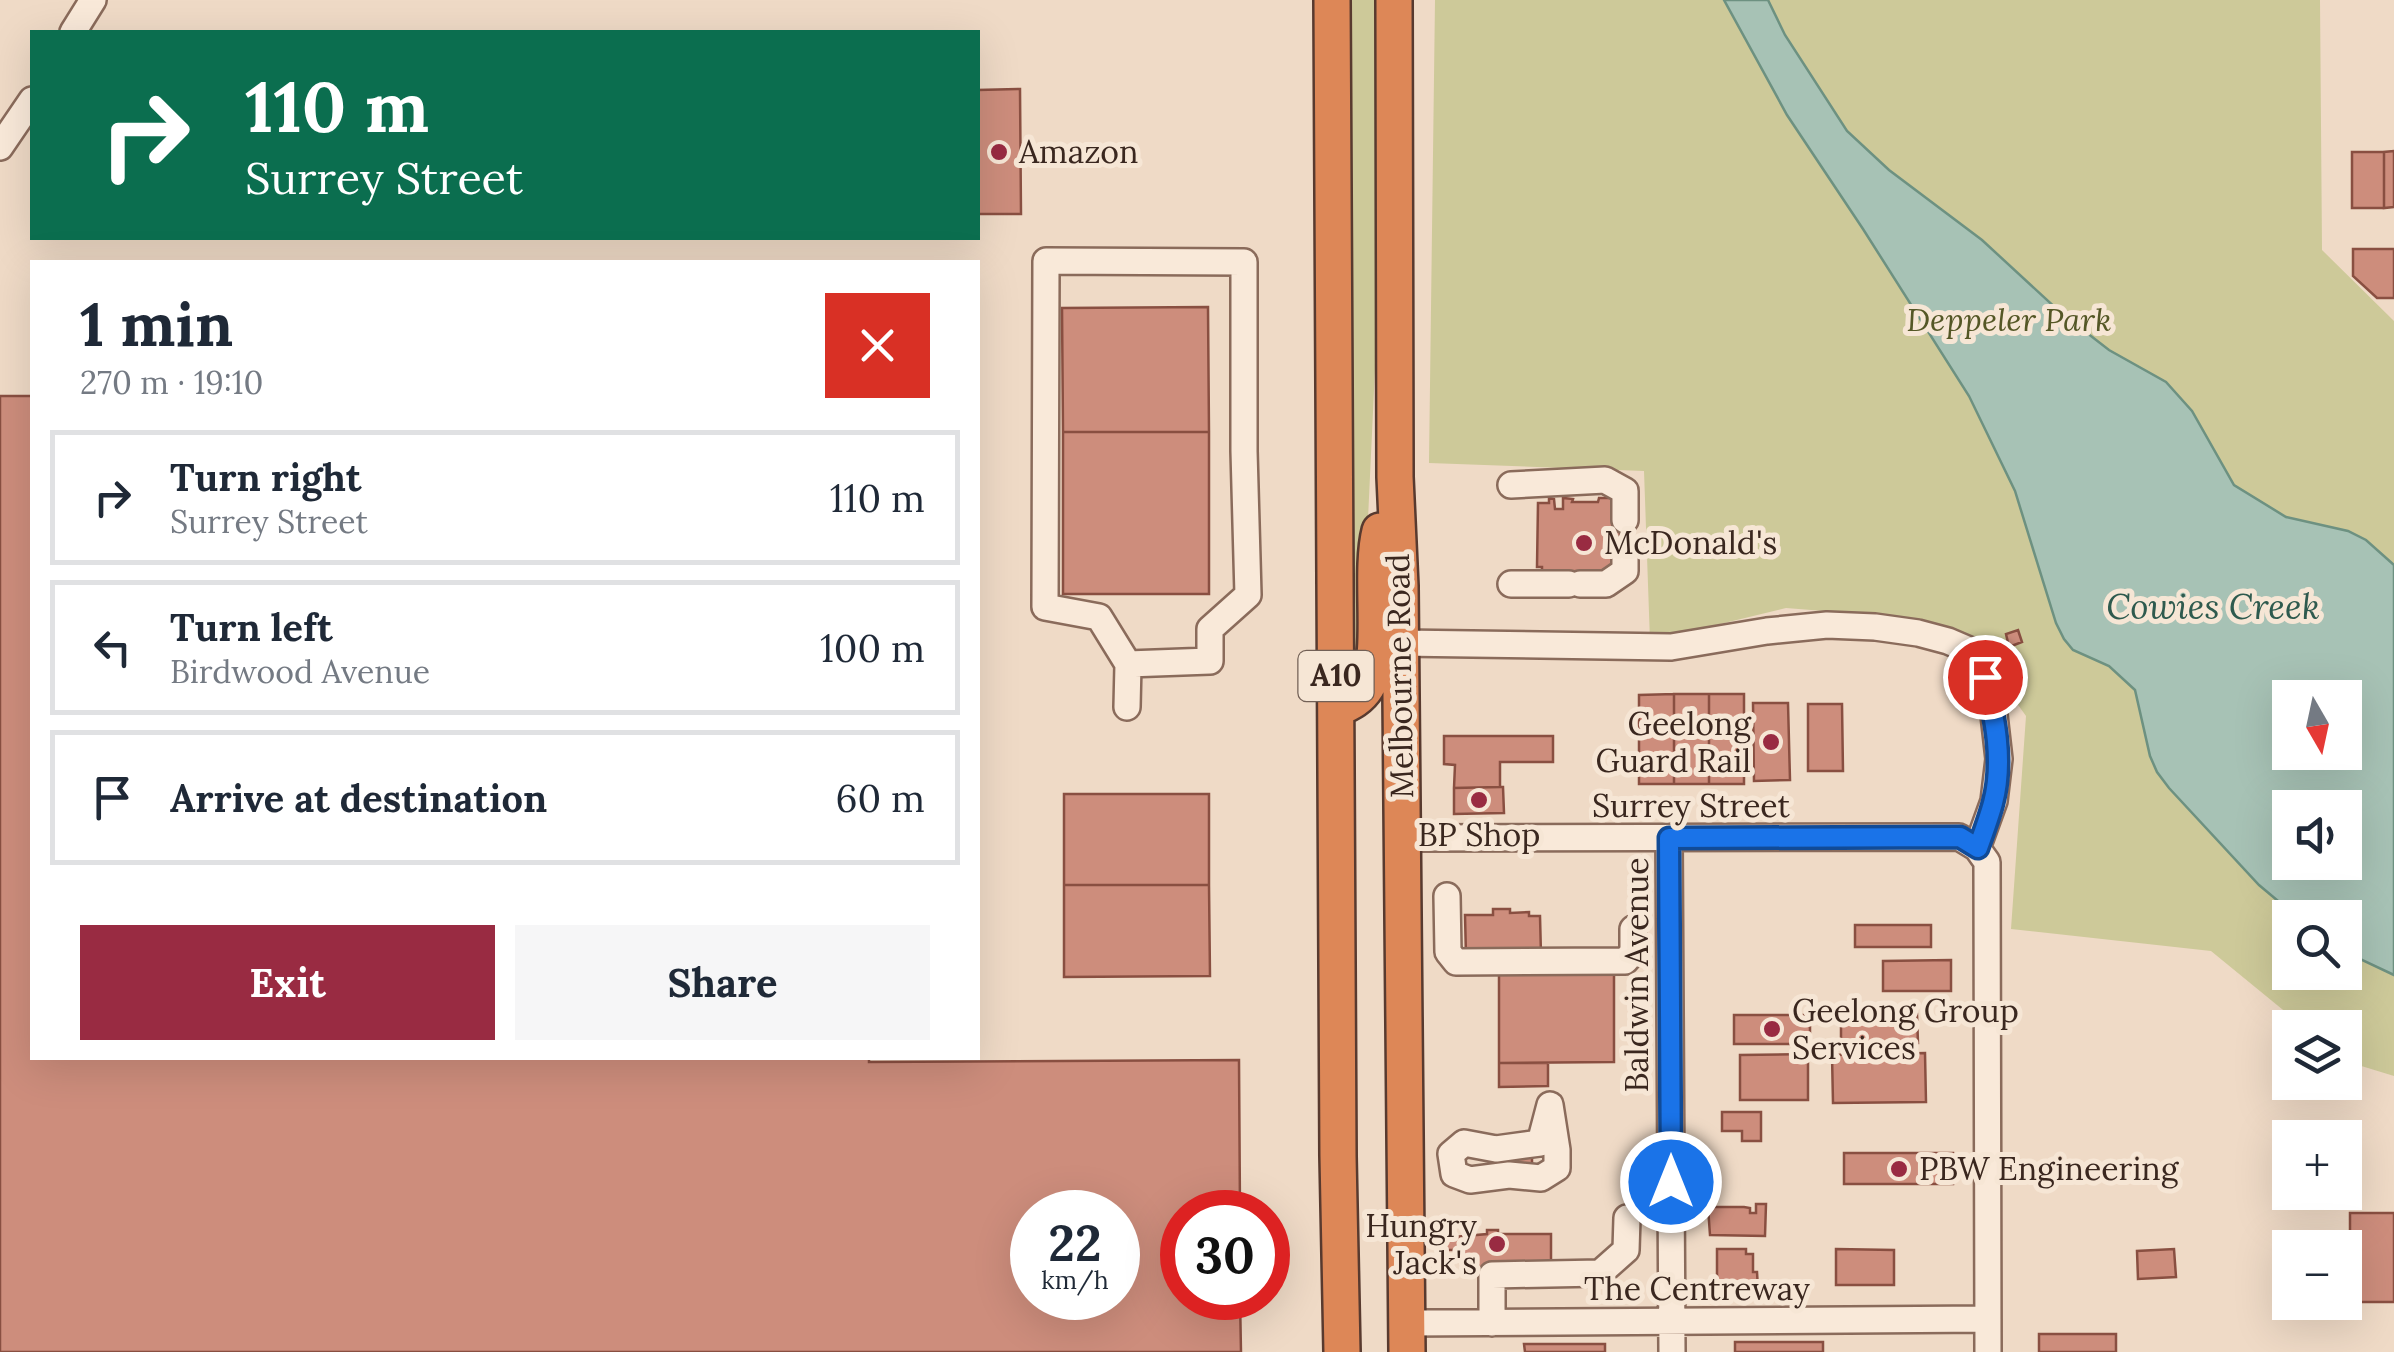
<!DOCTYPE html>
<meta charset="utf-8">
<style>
:root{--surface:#fff;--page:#f6f6f7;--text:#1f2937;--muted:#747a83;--line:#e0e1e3;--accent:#992b42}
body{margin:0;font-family:Lora,serif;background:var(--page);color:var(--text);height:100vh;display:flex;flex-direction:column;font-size:38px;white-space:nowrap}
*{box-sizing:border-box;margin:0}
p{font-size:32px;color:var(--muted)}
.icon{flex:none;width:55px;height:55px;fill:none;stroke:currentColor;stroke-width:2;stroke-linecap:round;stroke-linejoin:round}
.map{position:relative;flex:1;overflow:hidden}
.panel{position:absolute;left:30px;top:260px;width:950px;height:800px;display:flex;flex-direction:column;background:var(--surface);border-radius:0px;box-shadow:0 10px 40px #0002}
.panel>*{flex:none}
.banner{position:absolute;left:30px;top:30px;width:950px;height:210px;border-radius:0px;box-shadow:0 10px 40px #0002;background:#0b6e4f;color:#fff;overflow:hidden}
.needle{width:65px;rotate:171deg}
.tools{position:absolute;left:2272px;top:680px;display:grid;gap:20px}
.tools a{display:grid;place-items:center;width:90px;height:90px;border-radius:0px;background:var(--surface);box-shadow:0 10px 40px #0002;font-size:50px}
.speed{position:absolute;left:1010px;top:1190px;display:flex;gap:20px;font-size:50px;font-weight:700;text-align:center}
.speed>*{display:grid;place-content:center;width:130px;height:130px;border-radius:50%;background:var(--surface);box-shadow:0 10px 40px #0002;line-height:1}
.speed small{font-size:25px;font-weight:400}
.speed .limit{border:15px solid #d22;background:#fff;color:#111}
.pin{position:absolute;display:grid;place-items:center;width:85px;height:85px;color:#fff;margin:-42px;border:5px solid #fff;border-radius:50%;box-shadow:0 2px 10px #0007}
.me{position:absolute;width:110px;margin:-55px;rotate:0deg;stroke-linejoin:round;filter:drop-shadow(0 0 8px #0008)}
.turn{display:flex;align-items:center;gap:35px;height:210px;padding:0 50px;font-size:45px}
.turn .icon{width:130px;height:130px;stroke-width:2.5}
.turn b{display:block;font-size:70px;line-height:85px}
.round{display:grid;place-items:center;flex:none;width:105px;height:105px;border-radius:0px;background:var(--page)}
.summary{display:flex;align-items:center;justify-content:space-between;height:170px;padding:0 50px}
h1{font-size:60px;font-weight:700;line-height:75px}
.button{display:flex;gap:20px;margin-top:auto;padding:20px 50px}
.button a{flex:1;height:115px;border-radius:0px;background:var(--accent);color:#fff;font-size:40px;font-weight:700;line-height:115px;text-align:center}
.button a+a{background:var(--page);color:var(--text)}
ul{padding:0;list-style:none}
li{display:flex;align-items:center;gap:30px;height:135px;margin:0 20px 15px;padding:0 30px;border:5px solid var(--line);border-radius:0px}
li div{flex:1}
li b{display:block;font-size:38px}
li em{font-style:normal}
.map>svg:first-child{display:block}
.green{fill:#cdc999;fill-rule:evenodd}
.water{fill:#a7c2b5;stroke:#6d9181;stroke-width:2.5;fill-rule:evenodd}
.building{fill:#cd8d7c;stroke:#894f41;stroke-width:2.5;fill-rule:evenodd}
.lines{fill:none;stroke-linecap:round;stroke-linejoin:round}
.minor-casing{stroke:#8a6b5b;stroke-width:30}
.highway-casing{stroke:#583a2f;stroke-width:40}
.minor{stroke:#f9e9d9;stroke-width:25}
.highway{stroke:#dd8757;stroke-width:35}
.route-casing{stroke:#114b97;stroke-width:25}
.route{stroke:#1a73e8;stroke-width:18}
.poi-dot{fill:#992b42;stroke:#f6e6d5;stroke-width:4}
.labels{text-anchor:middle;stroke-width:10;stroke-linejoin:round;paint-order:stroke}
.shield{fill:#f6e6d5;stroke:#726056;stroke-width:2.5}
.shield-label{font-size:30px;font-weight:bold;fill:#3a271f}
.poi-label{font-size:32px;fill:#3a271f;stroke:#f6e6d5;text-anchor:start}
.park-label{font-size:32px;font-style:italic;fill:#545726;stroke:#f6e6d5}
.street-label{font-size:32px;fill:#3a271f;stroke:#f6e6d5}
.water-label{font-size:35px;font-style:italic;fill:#2e5a4e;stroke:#f6e6d5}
</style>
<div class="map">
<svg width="2394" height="1352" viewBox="0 0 2394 1352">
<rect width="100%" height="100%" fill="#efdac6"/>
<path class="green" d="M1347,0H1376L1375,369L1368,519L1367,651L1352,682Z
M1435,0H2320L2322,250L2394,321V1076L2345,1061V1028L2304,1027L2211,951L2011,929L2026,716L1976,646L1887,616L1786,608L1650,641L1644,471L1429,463ZM2290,698H2345V752H2290ZM2290,808H2345V862H2290ZM2290,918H2345V972H2290Z"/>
<path class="water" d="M1724,0H1768L1785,35L1847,131L1889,170L1982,240L2060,312L2109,350L2166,382L2192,411L2234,485L2286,517L2348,531L2366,540L2394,565V975L2362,960L2345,947V918L2300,917L2284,906L2259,885L2169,788L2157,772L2150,756L2135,690L2109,666L2073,650L2064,639L2056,623L2015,491L1969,396L1863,229L1787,115ZM2290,698H2345V752H2290ZM2290,808H2345V862H2290Z"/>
<path class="building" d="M1020,89L1021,214H978V90Z
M2394,151V207L2384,208V152Z
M2352,152H2384V208H2352Z
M2353,249H2394V298H2377L2353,276Z
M1208,307L1209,432H1063L1062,308Z
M0,396H32V1058H869V1062L1239,1060L1240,1212H1182V1298H1240L1241,1352H0ZM1032,1212H1118V1298H1032Z
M1063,432H1209V594H1063Z
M1549,498L1554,499L1555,509H1563V498L1573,499L1572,502H1598L1599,498H1612L1613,520L1620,530V571H1580V585H1569V571H1542V567H1537L1538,503H1549Z
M2018,630L2022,642L2009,647L2006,634Z
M1674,694V784H1639V695Z
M1674,694H1709V784H1674Z
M1709,694H1744V784H1709Z
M1753,703H1788L1790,780L1754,781Z
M1808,704H1842L1843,771H1808Z
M1444,736H1553V762H1500V787L1454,788L1455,765L1444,764Z
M1500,787H1503L1504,813L1454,814V788Z
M1064,794H1209V885H1064Z
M1064,885H1209L1210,976L1064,977Z
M1493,909H1510V913L1529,912V916H1540L1541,955L1466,956L1465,915H1493Z
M1855,925H1931V947H1855Z
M1951,960V991H1883V961Z
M1614,971V1062L1499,1063V972Z
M1917,1014L1918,1043L1841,1044V1016Z
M1734,1015H1810V1044H1734Z
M1925,1053L1926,1102L1833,1103L1832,1055Z
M1808,1054V1100H1740V1055Z
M1499,1063H1548V1086L1499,1087Z
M1722,1112H1761V1141H1742V1131H1722Z
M1844,1153H1953V1184H1844Z
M1491,1154H1532V1168H1491Z
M1756,1204H1766L1765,1236L1710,1235L1708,1207H1744L1750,1208V1213H1756Z
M2350,1213H2394V1302H2350Z
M1487,1230H1498V1234H1551V1269L1462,1270V1250H1443V1238L1487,1234Z
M1717,1249H1746V1254H1753V1272H1757L1758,1289H1732V1285H1717Z
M1836,1249L1894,1250V1285H1836Z
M2174,1249L2176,1277L2138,1279L2137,1251Z
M2039,1334H2116V1352H2039Z
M1735,1342H1823V1352H1735Z
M1524,1344H1605V1352H1525Z"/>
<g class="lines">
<g class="minor-casing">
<path id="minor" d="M73,32L93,0
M0,147L32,100
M1046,261L1244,262V451L1248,595L1210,629V661L1128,664L1099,617L1045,607Z
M1511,485L1605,480L1625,491V520
M1511,584H1569
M1580,584H1606L1625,571V549
M1400,643L1671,647L1767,631L1827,625L1875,627L1918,633L1948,641L1969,650L1985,677L1994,715L1999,759L1994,801L1977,848
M1127,707L1128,664
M1402,838L1959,837L1977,848L1987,862L1988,1352
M1669,838L1672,1352
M1447,896L1448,952L1456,962L1625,961L1633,952V929
M1550,1105L1557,1150V1168L1541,1178L1509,1175L1470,1180L1454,1174L1451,1154L1464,1143L1496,1149L1540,1143Z
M1407,1323L1988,1319
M1492,1323V1275L1600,1273L1626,1250L1627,1218"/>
</g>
<g class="highway-casing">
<path id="highway" d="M1332,0L1338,1156L1342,1352
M1394,0L1395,477L1400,586L1407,1352
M1336,709C1349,703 1359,699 1367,686C1385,654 1369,574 1380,531"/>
</g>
<use href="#minor" class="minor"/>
<use href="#highway" class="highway"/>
</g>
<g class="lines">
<g class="route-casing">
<path id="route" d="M1671,1182L1669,838L1960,837L1978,848C1983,834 1989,818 1993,803C2004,762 1995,718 1985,677"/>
</g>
<use href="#route" class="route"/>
</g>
<g class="poi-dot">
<circle cx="999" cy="152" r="10"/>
<circle cx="1584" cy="543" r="10"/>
<circle cx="1771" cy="742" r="10"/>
<circle cx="1479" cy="800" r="10"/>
<circle cx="1772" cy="1029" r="10"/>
<circle cx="1899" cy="1169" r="10"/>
<circle cx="1497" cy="1244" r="10"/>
</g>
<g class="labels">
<rect class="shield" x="1298.5" y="651" width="75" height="50" rx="8"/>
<g class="shield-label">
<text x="1336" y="686">A10</text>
</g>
<g class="poi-label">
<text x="1019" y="163">Amazon</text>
<text x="1604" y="554">McDonald's</text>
<text x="1751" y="735" text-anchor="end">Geelong<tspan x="1751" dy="37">Guard Rail</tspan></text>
<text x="1479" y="846" text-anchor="middle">BP Shop</text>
<text x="1792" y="1022">Geelong Group<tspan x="1792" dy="37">Services</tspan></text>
<text x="1919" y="1180">PBW Engineering</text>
<text x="1477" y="1237" text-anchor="end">Hungry<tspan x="1477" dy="37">Jack's</tspan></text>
</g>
<g class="park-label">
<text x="2009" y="331">Deppeler Park</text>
</g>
<g class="street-label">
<text transform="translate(1400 676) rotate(-91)" y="11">Melbourne Road</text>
<text x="1691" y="817">Surrey Street</text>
<text transform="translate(1637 975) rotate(-90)" y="11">Baldwin Avenue</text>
<text x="1697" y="1300">The Centreway</text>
</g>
<g class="water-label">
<text x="2213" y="619">Cowies Creek</text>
</g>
</g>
</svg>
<div class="tools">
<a><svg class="needle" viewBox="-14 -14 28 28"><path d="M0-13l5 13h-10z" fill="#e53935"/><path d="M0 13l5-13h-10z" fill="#747a83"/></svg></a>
<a><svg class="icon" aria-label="sound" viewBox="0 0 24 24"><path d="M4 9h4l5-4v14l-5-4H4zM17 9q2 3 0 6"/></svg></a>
<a><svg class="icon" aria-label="search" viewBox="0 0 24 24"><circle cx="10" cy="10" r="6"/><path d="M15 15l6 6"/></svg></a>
<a><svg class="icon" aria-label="layers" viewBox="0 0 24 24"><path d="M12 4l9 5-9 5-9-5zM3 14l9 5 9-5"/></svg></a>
<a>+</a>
<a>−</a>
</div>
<div class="speed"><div>22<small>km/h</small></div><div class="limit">30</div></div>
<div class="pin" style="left:1985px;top:677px;background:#d93025"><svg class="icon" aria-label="arrive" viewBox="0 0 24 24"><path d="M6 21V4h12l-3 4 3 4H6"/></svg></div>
<svg class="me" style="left:1671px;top:1182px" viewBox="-20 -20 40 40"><circle r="17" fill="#1a73e8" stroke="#fff" stroke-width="3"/><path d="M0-11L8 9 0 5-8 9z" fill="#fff"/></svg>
<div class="banner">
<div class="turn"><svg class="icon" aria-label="right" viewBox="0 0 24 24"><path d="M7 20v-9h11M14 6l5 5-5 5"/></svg><div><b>110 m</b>Surrey Street</div></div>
</div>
<section class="panel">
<div class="summary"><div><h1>1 min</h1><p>270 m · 19:10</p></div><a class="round" style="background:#d93025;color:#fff"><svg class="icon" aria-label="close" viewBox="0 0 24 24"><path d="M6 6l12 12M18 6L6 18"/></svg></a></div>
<ul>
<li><svg class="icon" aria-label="right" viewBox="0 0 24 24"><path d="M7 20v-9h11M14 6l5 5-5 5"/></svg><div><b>Turn right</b><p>Surrey Street</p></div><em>110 m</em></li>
<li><svg class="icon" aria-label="left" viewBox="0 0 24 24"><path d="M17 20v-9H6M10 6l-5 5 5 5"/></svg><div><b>Turn left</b><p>Birdwood Avenue</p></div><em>100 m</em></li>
<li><svg class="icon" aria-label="arrive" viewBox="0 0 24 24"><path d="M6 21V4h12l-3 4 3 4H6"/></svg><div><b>Arrive at destination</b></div><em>60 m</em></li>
</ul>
<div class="button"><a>Exit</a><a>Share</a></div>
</section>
</div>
